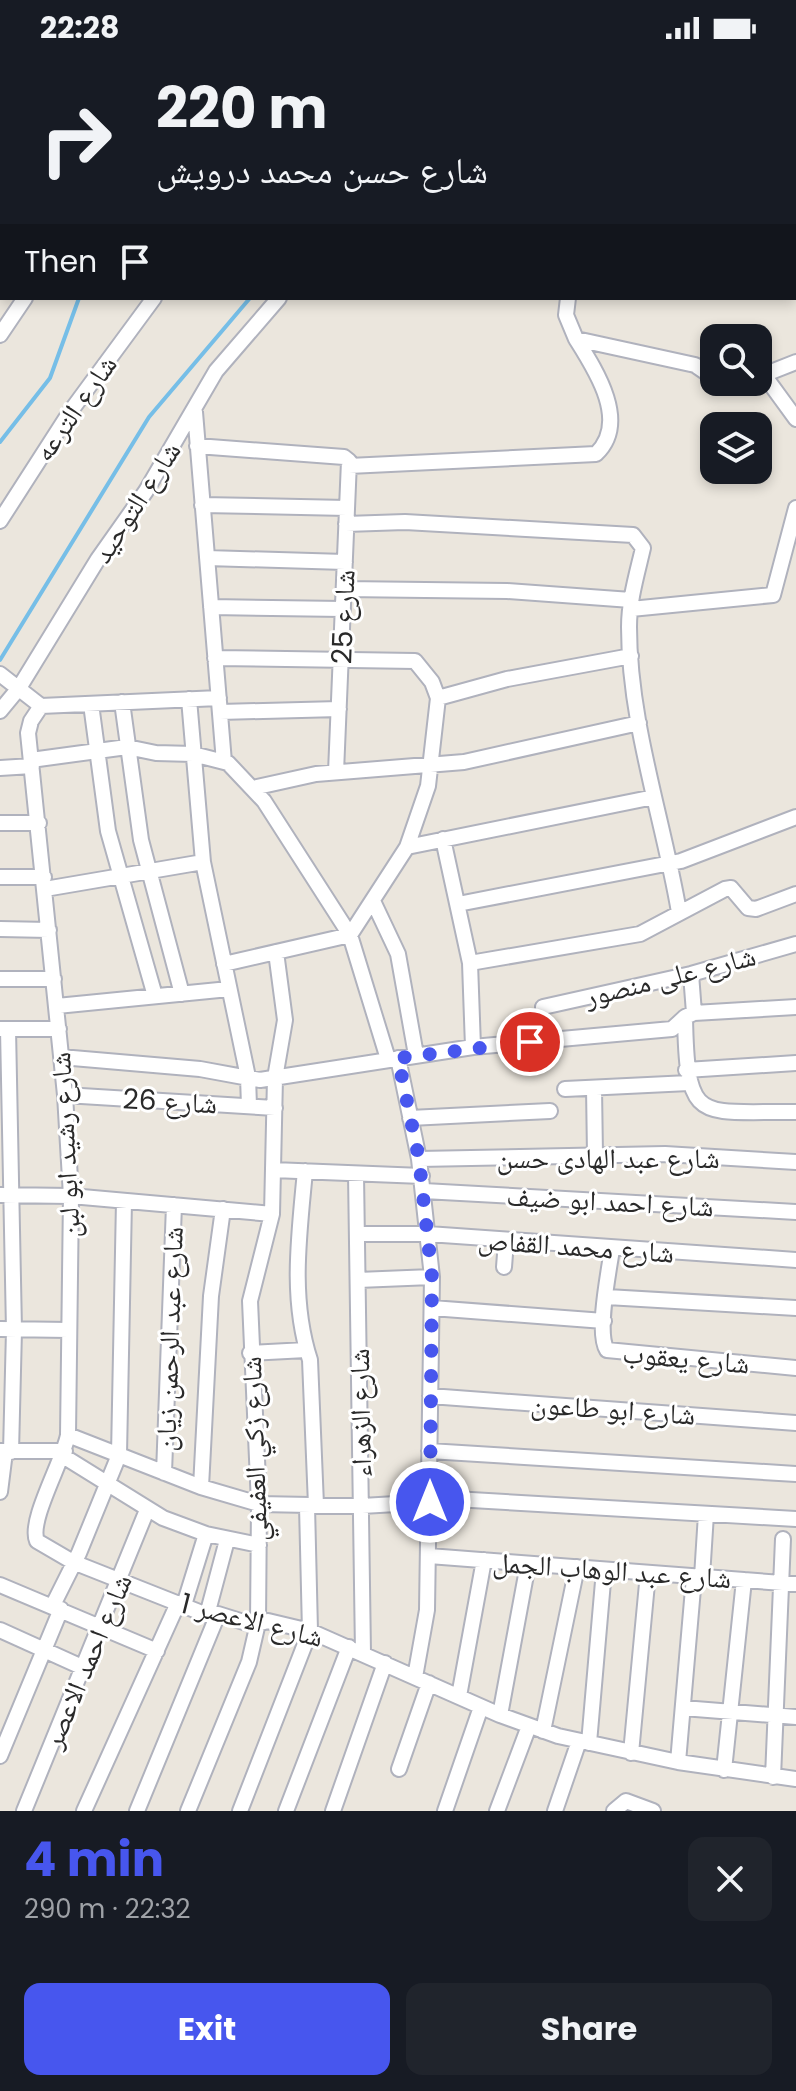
<!DOCTYPE html>
<meta charset="utf-8">
<style>
:root{--surface:#171b24;--page:#20242c;--text:#f1f3f6;--muted:#9ea1a6;--accent:#4756ee}
body{margin:0;font-family:Poppins,"Noto Naskh Arabic",sans-serif;background:var(--page);color:var(--text);height:100vh;display:flex;flex-direction:column;font-size:30px;white-space:nowrap}
*{box-sizing:border-box;margin:0}
p{font-size:26px;color:var(--muted)}
.icon{flex:none;width:44px;height:44px;fill:none;stroke:currentColor;stroke-width:2;stroke-linecap:round;stroke-linejoin:round}
.map{position:relative;height:1755px;overflow:hidden}
.details{display:flex;flex-direction:column;background:var(--surface);flex:1}
.details>*{flex:none}
.banner{position:absolute;left:0px;top:0px;width:796px;height:244px;box-shadow:0 4px 12px #0003;background:#171b24;color:var(--text);overflow:hidden}
.fabs{position:absolute;left:700px;top:268px;display:grid;gap:16px}
.fabs a{display:grid;place-items:center;width:72px;height:72px;border-radius:16px;background:var(--surface);box-shadow:0 4px 12px #0003;font-size:40px}
.pin{position:absolute;display:grid;place-items:center;width:68px;height:68px;color:#fff;margin:-34px;border:4px solid #fff;border-radius:50%;box-shadow:0 2px 8px #0007}
.me{position:absolute;width:88px;margin:-44px;rotate:0deg;stroke-linejoin:round;filter:drop-shadow(0 0 6px #0008)}
.turn{display:flex;align-items:center;gap:28px;height:168px;padding:0 24px;font-size:36px}
.turn .icon{width:104px;height:104px;stroke-width:2.5}
.turn b{display:block;font-size:56px;line-height:68px}
.then{display:flex;align-items:center;height:76px;padding:0 24px;background:#0003;gap:16px;font-size:30px}
.round{display:grid;place-items:center;flex:none;width:84px;height:84px;border-radius:16px;background:var(--page)}
.overview{display:flex;align-items:center;justify-content:space-between;height:136px;padding:0 24px}
h1{font-size:48px;font-weight:700;line-height:60px;color:var(--accent)}
.button{display:flex;gap:16px;margin-top:auto;padding:16px 24px}
.button a{flex:1;height:92px;border-radius:16px;background:var(--accent);color:#fff;font-size:32px;font-weight:700;line-height:92px;text-align:center}
.button a+a{background:var(--page);color:var(--text)}
.status{display:flex;justify-content:space-between;align-items:center;height:56px;padding:0 40px;background:var(--surface);direction:ltr}
.status svg{height:22px;fill:currentColor}
.map>svg:first-child{display:block}
.lines{fill:none;stroke-linecap:round;stroke-linejoin:round}
.stream{stroke:#76bee7;stroke-width:4}
.minor-casing{stroke:#b0b2bd;stroke-width:18}
.minor{stroke:#fff;stroke-width:14}
.route{stroke:#4756ee;stroke-width:14;stroke-dasharray:0 25.2}
.labels{text-anchor:middle;stroke-width:6;stroke-linejoin:round;paint-order:stroke}
.street-label{font-size:28px;fill:#2a2a2a;stroke:#fff}
</style>
<div class="status"><b>22:28</b><svg viewBox="0 0 49 12"><path d="M0 12V9h3v3zM5 12V6h3v6zM10 12V3h3v9zM15 12V0h3v12zM26 1h20v11H26zM47 4h2v5h-2z"/></svg></div>
<div class="map">
<svg width="796" height="1755" viewBox="0 0 796 1755">
<rect width="100%" height="100%" fill="#ebe6dd"/>
<g class="lines">
<path class="stream" d="M220,2L222,0
M794,86H796
M0,386L50,322L79,242
M0,604L149,361L250,242"/>
<g class="minor-casing">
<path id="minor" d="M782,0L789,2
M168,2L170,0
M461,2L469,0
M794,123L796,124
M568,242L566,259L576,283
M0,279L25,242
M764,319L796,363
M758,321L796,306
M720,326L726,329L746,326
M195,356L224,706
M197,390L344,401L349,405L336,716
M349,410L596,398C630,366 595,313 576,283L695,309L714,322
M202,449L347,452
M0,465L70,356L154,242
M346,468L405,466L633,479L643,492C637,518 629,544 629,571C629,667 663,762 679,856
M207,502L345,506
M344,533L507,535L631,544
M211,551L343,553
M631,553L773,539L796,452
M215,602L415,605L432,626L438,642L428,730L407,791L350,879L224,908
M0,618L41,650L219,642
M438,642L507,623L631,600
M189,643L203,806L248,1021L249,1050
M122,646L141,784L182,938
M91,648L108,775L155,940
M41,650L31,665L28,677L65,1039L71,1140L68,1379C63,1405 28,1465 37,1485L73,1506L207,1559L218,1558L253,1569L268,1565L310,1575L500,1659L558,1680L678,1706L796,1723
M0,655L19,632L98,503L146,435L216,315L279,242
M220,656L339,653
M31,704L127,691L156,697L193,698L228,707L264,745L350,879L388,1003
M0,712L32,710
M253,732L316,718L464,706L639,667
M0,767H39
M443,783L470,907L640,878L725,833L731,832L748,852L756,853L796,838
M407,791L654,741
M0,821H44
M45,833L203,806
M373,845L398,898L416,999
M458,848L681,805L796,761
M0,873L49,874
M470,907L473,991
M691,918L694,957
M0,923H54
M57,950L229,933
M543,951L691,918L796,888
M685,961C687,1070 698,1055 796,1056
M685,961L694,957L796,951
M0,973H59
M8,973L14,1274L11,1396
M61,1001L200,1013L260,1024L473,991L672,973L685,961
M398,1002L419,1103L432,1221L427,1554L415,1621
M686,1014L796,1007
M594,1032L595,1099
M565,1033L689,1027
M65,1039L275,1052
M410,1062L550,1055
M419,1103L665,1098L796,1106
M273,1114L422,1120
M305,1115C299,1180 290,1242 310,1304L316,1449
M356,1118L363,1597
M424,1135L796,1156
M0,1139L71,1140L272,1158
M357,1178H428L796,1204
M612,1193C609,1215 596,1277 607,1294L796,1312
M504,1211L506,1185
M358,1224L432,1221
M607,1241L796,1252
M432,1252L604,1265
M0,1273L69,1274
M250,1297L306,1294
M430,1340L796,1367
M68,1379L201,1431L259,1448L362,1450L430,1446L437,1442L796,1463
M0,1395H65
M429,1395L796,1418
M63,1400L163,1462L206,1478L259,1489
M164,1417L174,1149
M201,1431L211,1240L223,1153
M0,1436L5,1396
M429,1500L796,1528
M702,1521L706,1458
M0,1529L157,1595
M53,1549L79,1497L119,1399L124,1145
M184,1549L206,1478
M207,1559L227,1484
M0,1574L84,1612
M459,1640L484,1504
M683,1652L796,1661
M500,1659L528,1508
M543,1675L577,1511
M589,1687L604,1514
M631,1697L648,1517
M0,1700L61,1553
M678,1706L694,1521
M399,1713L429,1627
M724,1714L744,1524
M773,1721L783,1483
M24,1755L147,1454
M84,1755L178,1547
M137,1755L218,1558
M188,1755L249,1606L258,1567L259,1448L250,1245L272,1158L275,1022L285,964L276,896
M240,1755L310,1575L307,1450
M286,1755L349,1591
M333,1755L385,1607
M445,1755L481,1651
M497,1755L529,1670
M555,1755L579,1685
M614,1755L626,1745L653,1755"/>
</g>
<use href="#minor" class="minor"/>
</g>
<g class="lines">
<path class="route" d="M430,1446L432,1221L419,1103L398,1002L530,986"/>
</g>
<g class="labels">
<g class="street-label">
<text transform="translate(75 352) rotate(-55)" y="10">شارع الترعه</text>
<text transform="translate(136 446) rotate(-57)" y="10">شارع التوحيد</text>
<text transform="translate(343 561) rotate(-88)" y="10">شارع 25</text>
<text transform="translate(670 920) rotate(-14)" y="10">شارع على منصور</text>
<text transform="translate(170 1045) rotate(3)" y="10">شارع 26</text>
<text transform="translate(65 1089) rotate(-93)" y="10">شارع رشيد ابو لبن</text>
<text x="608" y="1112">شارع عبد الهادى حسن</text>
<text transform="translate(610 1145) rotate(3)" y="10">شارع احمد ابو ضيف</text>
<text transform="translate(576 1190) rotate(4)" y="10">شارع محمد القفاص</text>
<text transform="translate(169 1283) rotate(-88)" y="10">شارع عبد الرحمن زيان</text>
<text transform="translate(686 1302) rotate(5)" y="10">شارع يعقوب</text>
<text transform="translate(613 1353) rotate(4)" y="10">شارع ابو طاعون</text>
<text transform="translate(360 1357) rotate(-91)" y="10">شارع الزهراء</text>
<text transform="translate(254 1393) rotate(-92)" y="10">شارع زكي العفيفي</text>
<text transform="translate(612 1514) rotate(4)" y="10">شارع عبد الوهاب الجمل</text>
<text transform="translate(252 1564) rotate(14)" y="10">شارع الاعصر 1</text>
<text transform="translate(87 1605) rotate(-67)" y="10">شارع احمد الاعصر</text>
</g>
</g>
</svg>
<div class="fabs">
<a><svg class="icon" aria-label="search" viewBox="0 0 24 24"><circle cx="10" cy="10" r="6"/><path d="M15 15l6 6"/></svg></a>
<a><svg class="icon" aria-label="layers" viewBox="0 0 24 24"><path d="M12 4l9 5-9 5-9-5zM3 14l9 5 9-5"/></svg></a>
</div>
<div class="pin" style="left:530px;top:986px;background:#d93025"><svg class="icon" aria-label="arrive" viewBox="0 0 24 24"><path d="M6 21V4h12l-3 4 3 4H6"/></svg></div>
<svg class="me" style="left:430px;top:1446px" viewBox="-20 -20 40 40"><circle r="17" fill="#4756ee" stroke="#fff" stroke-width="3"/><path d="M0-11L8 9 0 5-8 9z" fill="#fff"/></svg>
<div class="banner">
<div class="turn"><svg class="icon" aria-label="right" viewBox="0 0 24 24"><path d="M7 20v-9h11M14 6l5 5-5 5"/></svg><div><b>220 m</b>شارع حسن محمد درويش</div></div>
<div class="then">Then<svg class="icon" aria-label="arrive" viewBox="0 0 24 24"><path d="M6 21V4h12l-3 4 3 4H6"/></svg></div>
</div>
</div>
<section class="details">
<div class="overview"><div><h1>4 min</h1><p>290 m · 22:32</p></div><a class="round"><svg class="icon" aria-label="close" viewBox="0 0 24 24"><path d="M6 6l12 12M18 6L6 18"/></svg></a></div>
<div class="button"><a>Exit</a><a>Share</a></div>
</section>
